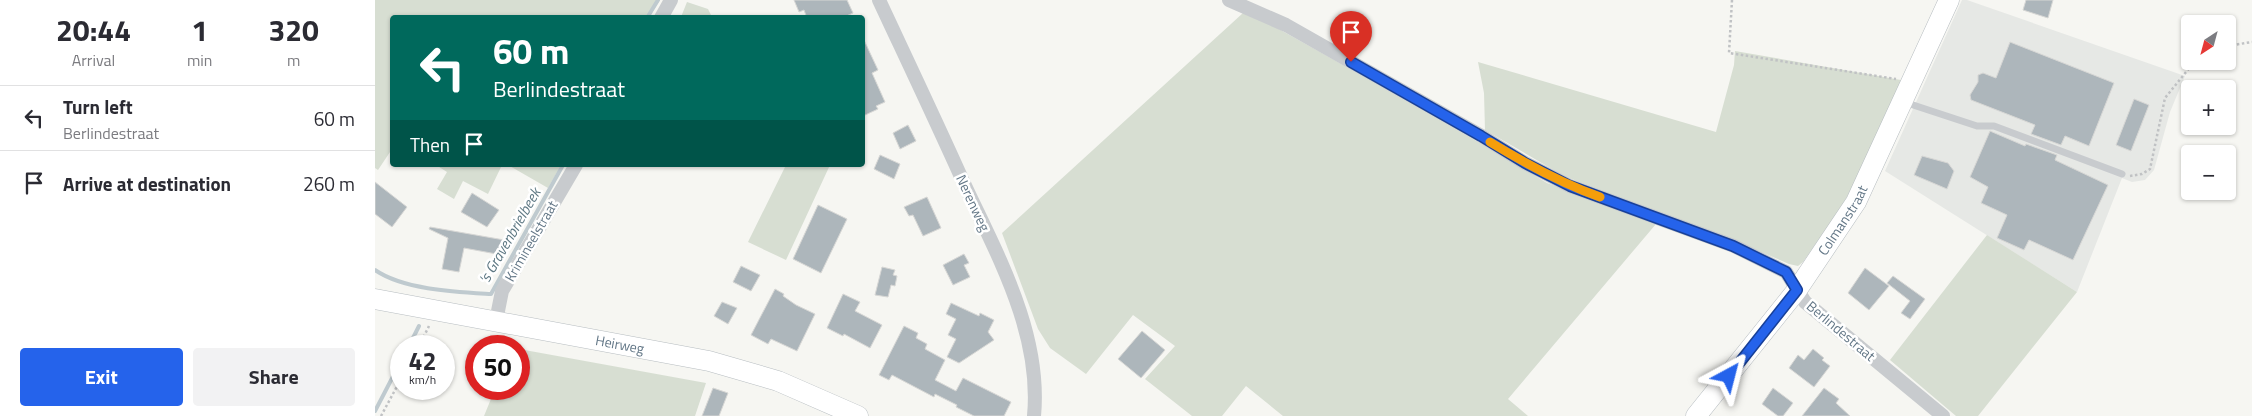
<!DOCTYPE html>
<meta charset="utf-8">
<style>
:root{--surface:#fff;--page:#f2f2f3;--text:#2b2b33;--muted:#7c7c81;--line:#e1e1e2;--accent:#2563eb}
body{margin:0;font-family:"Titillium Web",sans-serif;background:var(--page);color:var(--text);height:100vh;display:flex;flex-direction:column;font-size:19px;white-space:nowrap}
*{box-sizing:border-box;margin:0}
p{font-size:16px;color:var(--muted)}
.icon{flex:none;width:28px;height:28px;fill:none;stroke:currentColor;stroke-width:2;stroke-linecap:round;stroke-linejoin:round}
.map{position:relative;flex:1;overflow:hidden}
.drawer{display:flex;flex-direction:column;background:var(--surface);width:375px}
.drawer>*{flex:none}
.guide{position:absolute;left:15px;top:15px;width:475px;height:152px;border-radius:5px;box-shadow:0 1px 4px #0004;background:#00695c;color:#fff;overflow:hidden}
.needle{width:32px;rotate:216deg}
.tools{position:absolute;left:1806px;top:15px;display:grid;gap:10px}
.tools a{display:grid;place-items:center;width:55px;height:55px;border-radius:5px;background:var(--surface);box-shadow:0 1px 4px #0004;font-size:25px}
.speed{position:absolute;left:15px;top:335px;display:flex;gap:10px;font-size:25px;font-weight:700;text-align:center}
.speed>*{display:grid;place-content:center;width:65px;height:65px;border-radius:50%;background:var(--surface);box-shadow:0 1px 4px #0004;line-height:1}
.speed small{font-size:12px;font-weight:400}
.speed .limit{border:8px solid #d22;background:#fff;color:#111}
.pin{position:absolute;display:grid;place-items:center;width:42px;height:42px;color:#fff;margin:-51px -21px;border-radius:50% 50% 50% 0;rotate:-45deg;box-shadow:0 0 5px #0007}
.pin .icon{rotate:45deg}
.me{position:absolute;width:55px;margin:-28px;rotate:38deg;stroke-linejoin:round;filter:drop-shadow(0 0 4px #0008)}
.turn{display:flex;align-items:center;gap:18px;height:105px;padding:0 20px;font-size:22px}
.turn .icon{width:65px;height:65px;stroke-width:2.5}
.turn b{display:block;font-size:35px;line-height:42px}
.then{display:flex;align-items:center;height:48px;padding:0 20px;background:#0003;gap:10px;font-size:19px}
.eta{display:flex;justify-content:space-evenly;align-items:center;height:85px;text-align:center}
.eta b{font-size:30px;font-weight:700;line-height:35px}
.button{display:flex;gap:10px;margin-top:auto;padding:10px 20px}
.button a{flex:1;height:58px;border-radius:5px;background:var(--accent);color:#fff;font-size:20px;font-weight:700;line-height:58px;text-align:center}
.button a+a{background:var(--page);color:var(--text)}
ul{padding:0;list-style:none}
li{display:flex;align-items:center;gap:15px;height:65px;padding:0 20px;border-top:1px solid var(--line)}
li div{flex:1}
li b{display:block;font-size:19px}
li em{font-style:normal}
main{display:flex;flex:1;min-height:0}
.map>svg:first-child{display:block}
.built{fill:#e6e8e5}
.green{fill:#d7ded2}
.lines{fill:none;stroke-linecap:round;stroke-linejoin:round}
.stream{stroke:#bfcacf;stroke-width:4}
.building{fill:#adb6bb;stroke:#d7d7d5}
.secondary-casing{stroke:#b7bdc1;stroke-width:21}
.path{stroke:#c0c2c4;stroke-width:2.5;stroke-dasharray:2.5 2.5;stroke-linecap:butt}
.lane{stroke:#c8cbce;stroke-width:7}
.street{stroke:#c8cbce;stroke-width:14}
.secondary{stroke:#fff;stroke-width:20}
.route-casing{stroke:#184099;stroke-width:12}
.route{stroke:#2563eb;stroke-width:9}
.slow{stroke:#f59e0b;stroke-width:9}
.labels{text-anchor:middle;stroke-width:5;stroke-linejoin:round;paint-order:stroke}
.street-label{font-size:14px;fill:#627686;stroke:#fff}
.water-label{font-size:15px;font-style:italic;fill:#5e7883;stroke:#fff}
</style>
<main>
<section class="drawer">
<div class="eta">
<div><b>20:44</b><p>Arrival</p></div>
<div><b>1</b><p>min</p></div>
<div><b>320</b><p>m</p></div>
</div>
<ul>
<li><svg class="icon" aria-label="left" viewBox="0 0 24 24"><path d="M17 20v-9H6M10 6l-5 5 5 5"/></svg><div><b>Turn left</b><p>Berlindestraat</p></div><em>60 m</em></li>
<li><svg class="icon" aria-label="arrive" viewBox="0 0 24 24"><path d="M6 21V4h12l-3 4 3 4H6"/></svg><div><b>Arrive at destination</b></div><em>260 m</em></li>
</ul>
<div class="button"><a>Exit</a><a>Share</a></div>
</section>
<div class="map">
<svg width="1877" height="416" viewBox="0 0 1877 416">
<rect width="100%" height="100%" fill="#f6f6f2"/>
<path class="built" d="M1587,0H1592L1810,76L1795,112L1779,170L1770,180L1757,182L1747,178L1702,292L1510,171Z"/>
<path class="green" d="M0,0H285L274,17L18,18L17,149L3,170L0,168Z
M312,2L333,9L337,17H306Z
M868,13L902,28L945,52L1093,136L1172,183L1281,224L1133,399L1153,416H908L871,386L847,416H817L770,379L800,346L758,315L711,374L675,348L663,329L627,233Z
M1360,51L1526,80L1484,176L1465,209L1428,262L1423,266L1414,264L1370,245L1212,186L1184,173L1110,130L1109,93L1103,62L1341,132L1359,65Z
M61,165H127L113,194L88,181L79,199L62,189L72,172Z
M133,165H186L173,188Z
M411,165H455L411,260L373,242Z
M1612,235L1702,292L1603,416H1581L1515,360Z
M144,349L331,383L320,416H109L120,389H144Z"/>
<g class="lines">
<path class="stream" d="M272,18L283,0
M0,270C29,290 82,292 116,294L188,165
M34,346L44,326
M0,411L26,361"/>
</g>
<path class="building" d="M419,0H472L478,13L467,18H432L429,10L424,12Z
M1651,0H1678L1673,18L1648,10Z
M488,38L503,70L497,73L510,102L501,106L503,109L488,116Z
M1635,42L1739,83L1714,146L1690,136L1686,145L1656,134L1660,125L1596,100L1595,95L1603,82V75L1608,73L1621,78Z
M1759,99L1774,105L1756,151L1741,145Z
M533,125L541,141L525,149L518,133Z
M1615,131L1650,146L1651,144L1682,155L1680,160L1733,185L1698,260L1654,240L1649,250L1622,238L1632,215L1606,203L1613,187L1595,177Z
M505,155L525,164L519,179L499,169Z
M1547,156L1573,163L1579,171L1572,189L1539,175Z
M0,182L32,207L17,227L0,214Z
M97,193L124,210L112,227L86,212Z
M552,197L566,228L548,236L538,215L534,216L529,207Z
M443,205L472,219L446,273L418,259Z
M55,227L135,241L127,255L89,248L84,272L67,269L73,238L54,229Z
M589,254L594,263L589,265L595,277L578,285L568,265Z
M366,266L385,275L376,291L358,282Z
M507,267L520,270L518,275L522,276L520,286L516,285L513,297L500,295Z
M1490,268L1514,286L1494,310L1473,293Z
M1518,276L1550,299L1535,319L1526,313L1535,301L1512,283Z
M400,289L409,294L408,296L421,305L440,314L422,351L396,339L393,344L376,335Z
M468,294L485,302L480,311L507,325L495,348L469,334L468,336L452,328Z
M347,302L362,308L353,324L339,316Z
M576,303L604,316L605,313L619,320L613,332L619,340L584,363L572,357L581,339L573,335L581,319L571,314Z
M529,326L543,333L541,338L552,344L550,349L570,360L560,380L581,391L588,378L636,402L629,416H599L581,407L582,405L560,394L559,397L517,375L514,380L504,375Z
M767,331L790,350L766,378L743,359Z
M1438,349L1449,358L1447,360L1455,366L1439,387L1414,368L1423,355L1429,360Z
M338,388L353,393L344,416H327Z
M1398,388L1418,403L1408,416H1403L1387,404Z
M1449,388L1464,399L1461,403L1475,416H1427Z"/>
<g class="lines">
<g class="secondary-casing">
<g id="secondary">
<path id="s1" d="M0,299L334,361L403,381L483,416"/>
<path id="s2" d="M1321,416L1422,290L1481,202L1574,0"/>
</g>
</g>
<path class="path" d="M1357,0L1354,53L1521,79
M1852,46L1877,42
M1755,176L1767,174L1775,169L1790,98L1820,61
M44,346L54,326
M6,416L26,379"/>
<path class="lane" d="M1529,102L1602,126H1619L1747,174"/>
<path class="street" d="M504,0C532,60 560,119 587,179C621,253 667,332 659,416
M854,0L911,25L1105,135L1150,163L1195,186L1359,246L1411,272L1430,302L1568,416
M286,18L296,0
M121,321L127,291L201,165"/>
<use href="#secondary" class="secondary"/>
</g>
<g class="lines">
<g class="route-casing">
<path id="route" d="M976,62L1106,136L1150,163L1195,186L1358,246L1411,272L1422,290L1354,376"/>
</g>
<use href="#route" class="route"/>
<path class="slow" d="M1115,142C1151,164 1186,183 1225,197"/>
</g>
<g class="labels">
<g class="street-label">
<text transform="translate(598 203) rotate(65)" y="5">Nerenweg</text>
<text dy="5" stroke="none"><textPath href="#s2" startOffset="245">Colmanstraat</textPath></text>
<text transform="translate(156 241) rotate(-60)" y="5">Krimineelstraat</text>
<text transform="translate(1466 331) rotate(40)" y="5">Berlindestraat</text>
<text dy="5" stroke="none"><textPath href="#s1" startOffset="249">Heirweg</textPath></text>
</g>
<g class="water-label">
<text transform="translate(135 236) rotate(-60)" y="5">'s Gravenbrielbeek</text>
</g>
</g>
</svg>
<div class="tools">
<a><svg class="needle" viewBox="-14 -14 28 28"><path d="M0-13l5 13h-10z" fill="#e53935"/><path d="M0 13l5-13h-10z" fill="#7c7c81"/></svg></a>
<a>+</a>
<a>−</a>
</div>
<div class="speed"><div>42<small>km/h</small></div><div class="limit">50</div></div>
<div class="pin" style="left:976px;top:62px;background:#d93025"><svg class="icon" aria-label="arrive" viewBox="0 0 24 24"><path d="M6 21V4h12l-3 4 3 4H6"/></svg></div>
<svg class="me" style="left:1354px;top:376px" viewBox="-20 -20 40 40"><path d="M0-17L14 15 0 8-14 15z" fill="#2563eb" stroke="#fff" stroke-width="4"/></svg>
<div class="guide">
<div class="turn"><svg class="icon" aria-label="left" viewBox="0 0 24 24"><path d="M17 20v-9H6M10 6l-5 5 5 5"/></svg><div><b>60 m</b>Berlindestraat</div></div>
<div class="then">Then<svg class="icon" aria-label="arrive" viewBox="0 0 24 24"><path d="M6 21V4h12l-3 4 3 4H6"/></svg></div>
</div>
</div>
</main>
